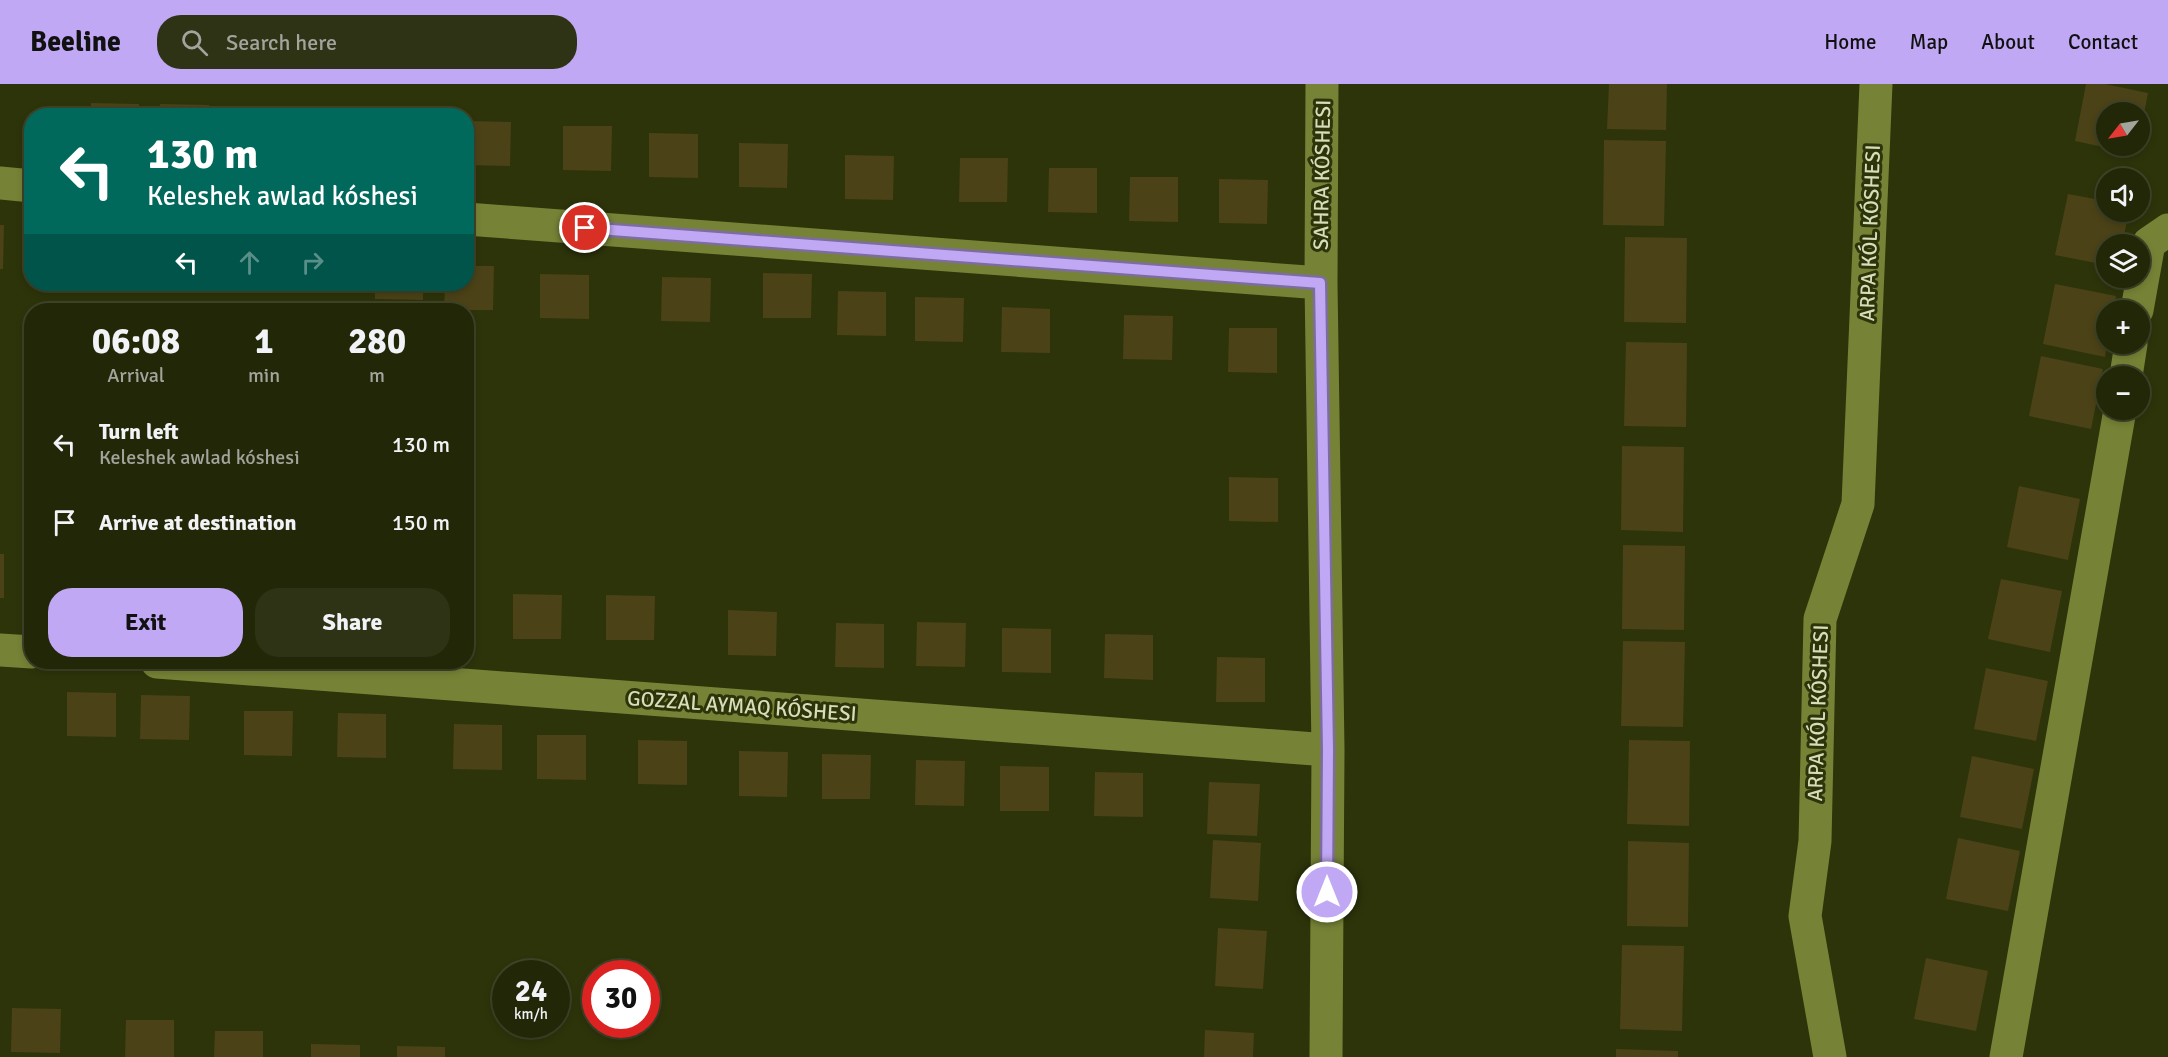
<!DOCTYPE html>
<meta charset="utf-8">
<style>
:root{--surface:#222708;--page:#2e3316;--text:#f1f3f6;--muted:#a2a59c;--line:#3f4429;--accent:#c0a8f4}
body{margin:0;font-family:Signika,sans-serif;background:var(--page);color:var(--text);height:100vh;display:flex;flex-direction:column;font-size:22px;white-space:nowrap}
*{box-sizing:border-box;margin:0}
p{font-size:20px;color:var(--muted)}
.icon{flex:none;width:33px;height:33px;fill:none;stroke:currentColor;stroke-width:2;stroke-linecap:round;stroke-linejoin:round}
.map{position:relative;flex:1;overflow:hidden}
.sheet{position:absolute;left:24px;top:219px;width:450px;height:366px;display:flex;flex-direction:column;background:var(--surface);border-radius:24px;box-shadow:0 3px 9px #0003,0 0 0 2px var(--line)}
.sheet>*{flex:none}
.top-card{position:absolute;left:24px;top:24px;width:450px;height:183px;border-radius:24px;box-shadow:0 3px 9px #0003,0 0 0 2px var(--line);background:#00695c;color:#fff;overflow:hidden}
.needle{width:39px;rotate:239deg}
.buttons{position:absolute;left:2096px;top:18px;display:grid;gap:12px}
.buttons a{display:grid;place-items:center;width:54px;height:54px;border-radius:50%;background:var(--surface);box-shadow:0 3px 9px #0003,0 0 0 2px var(--line);font-size:30px}
.speed{position:absolute;left:492px;top:876px;display:flex;gap:12px;font-size:30px;font-weight:700;text-align:center}
.speed>*{display:grid;place-content:center;width:78px;height:78px;border-radius:50%;background:var(--surface);box-shadow:0 3px 9px #0003,0 0 0 2px var(--line);line-height:1}
.speed small{font-size:15px;font-weight:400}
.speed .limit{border:9px solid #d22;background:#fff;color:#111}
.pin{position:absolute;display:grid;place-items:center;width:51px;height:51px;color:#fff;margin:-26px;border:3px solid #fff;border-radius:50%;box-shadow:0 2px 6px #0007}
.me{position:absolute;width:66px;margin:-33px;rotate:0deg;stroke-linejoin:round;filter:drop-shadow(0 0 4px #0008)}
.turn{display:flex;align-items:center;gap:21px;height:126px;padding:0 24px;font-size:27px}
.turn .icon{width:78px;height:78px;stroke-width:2.5}
.turn b{display:block;font-size:42px;line-height:51px}
.lanes{display:flex;align-items:center;height:57px;padding:0 24px;background:#0003;justify-content:center;gap:30px;direction:ltr}
.lanes .off{opacity:.35}
.eta{display:flex;justify-content:space-evenly;align-items:center;height:102px;text-align:center}
.eta b{font-size:36px;font-weight:800;line-height:42px}
.cta{display:flex;gap:12px;margin-top:auto;padding:12px 24px}
.cta a{flex:1;height:69px;border-radius:24px;background:var(--accent);color:#111;font-size:24px;font-weight:800;line-height:69px;text-align:center}
.cta a+a{background:var(--page);color:var(--text)}
ul{padding:0;list-style:none}
li{display:flex;align-items:center;gap:18px;height:78px;padding:0 24px}
li div{flex:1}
li b{display:block;font-size:22px}
li em{font-style:normal}
header{display:flex;align-items:center;gap:36px;box-sizing:border-box;height:84px;padding:0 30px;background:var(--accent);color:#111}
header strong{font-size:28px}
nav{display:flex;gap:33px;margin-inline-start:auto;font-size:21px}
.search{width:420px;height:54px;background:var(--page);display:flex;align-items:center;gap:15px;box-sizing:border-box;padding:0 21px;border-radius:24px;color:var(--muted);font-size:22px}
.map>svg:first-child{display:block}
.building{fill:#4b4217}
.lines{fill:none;stroke-linecap:round;stroke-linejoin:round}
.minor{stroke:#768336;stroke-width:33}
.route-casing{stroke:#7d6d9f;stroke-width:15}
.route{stroke:#c0a8f4;stroke-width:10}
.labels{text-anchor:middle;stroke-width:6;stroke-linejoin:round;paint-order:stroke}
.street-label{font-size:21px;fill:#d5deb8;stroke:#2d340a}
</style>
<header>
<strong>Beeline</strong>
<div class="search"><svg class="icon" aria-label="search" viewBox="0 0 24 24"><circle cx="10" cy="10" r="6"/><path d="M15 15l6 6"/></svg>Search here</div>
<nav><a>Home</a><a>Map</a><a>About</a><a>Contact</a></nav>
</header>
<div class="map">
<svg width="2168" height="973" viewBox="0 0 2168 973">
<rect width="100%" height="100%" fill="#2d340a"/>
<path class="building" d="M1609,0H1667L1666,46L1607,45Z
M2086,0H2105L2148,9L2140,50L2139,28H2106V62H2138L2136,70L2075,57Z
M91,19L139,20V32H90Z
M160,20L209,21V32H160Z
M272,24L321,25V32H272Z
M466,37L511,38L510,82L466,81Z
M563,42H612L611,87L563,86Z
M649,49L698,50V94L649,93Z
M1604,56L1666,57L1664,142L1603,141Z
M739,59L788,60L787,104L739,103Z
M845,71L894,72L893,116L845,115Z
M960,74H1008L1007,118H959Z
M1049,84H1097V129L1048,128Z
M1130,93H1178V138L1129,137Z
M1219,95L1268,96L1267,140L1219,139Z
M2068,110L2106,117V128H2129L2122,160H2106V181L2055,171Z
M0,141H4L3,185H0Z
M1625,153L1687,154L1686,239L1624,238Z
M466,182H494L493,226H444L445,200H466Z
M763,189L812,190L811,234H763Z
M540,190L589,191V235L540,234Z
M662,193L711,194L710,238L661,237Z
M244,200H293V204L244,203Z
M375,200H423V216L375,215Z
M2055,200L2116,212L2114,226H2106L2107,260L2105,273L2043,260Z
M838,207L886,208V252L837,251Z
M915,213L964,214L963,258L915,257Z
M1002,223L1050,225V269L1001,268Z
M1124,231L1173,232L1172,276L1123,275Z
M1229,244H1277V289L1228,288Z
M1626,258L1687,259L1686,343L1624,342Z
M2041,272L2103,285L2091,345L2029,332Z
M1622,362L1684,363L1683,448L1621,446Z
M1229,393L1278,394V438L1229,437Z
M2019,402L2080,415L2068,476L2007,463Z
M1623,461L1685,462L1684,546L1622,545Z
M0,470H4V514H0Z
M2001,495L2062,507L2050,568L1988,555Z
M513,510L562,511L561,555H513Z
M606,511L655,512L654,556H606Z
M728,526L777,528L776,572L728,571Z
M917,538L966,539L965,583L916,582Z
M836,539L884,540V584L835,583Z
M1002,544L1051,545V589L1002,588Z
M1105,550L1153,551V596L1104,594Z
M1623,557L1685,558L1683,643L1621,642Z
M1217,573L1265,574V618H1216Z
M1986,584L2048,597L2036,657L1974,645Z
M67,608L116,609V653L67,652Z
M141,611L190,612L189,656L140,655Z
M244,627H293L292,672L244,671Z
M338,629L386,630V674L337,673Z
M454,640L502,641V686L453,685Z
M537,651H586V696L537,695Z
M638,656L687,657V701L638,700Z
M1629,656L1690,657L1689,742L1627,740Z
M739,667L788,668L787,713L739,712Z
M822,670L871,671L870,715H822Z
M1972,672L2034,685L2022,745L1960,733Z
M916,676L965,677L964,722L915,721Z
M1000,682L1049,683V727H1000Z
M1095,688L1143,689V733L1094,732Z
M1209,698L1260,700L1257,752L1207,750Z
M1958,754L2020,767L2008,827L1946,815Z
M1213,756L1261,759L1258,817L1210,814Z
M1628,757L1689,759L1688,843L1627,842Z
M1218,844L1267,847L1263,905L1215,902Z
M1622,861L1684,862L1682,947L1620,945Z
M1926,874L1988,887L1976,947L1914,935Z
M12,924L61,925L60,969L11,968Z
M126,936H174V973H125Z
M1205,946L1254,949L1253,973H1204Z
M215,947H263V973H214Z
M311,960L360,961V973H311Z
M397,962L445,963V973H397Z
M1616,965L1678,967V973H1616Z"/>
<g class="lines">
<path class="minor" d="M1322,0L1321,199L1328,666L1326,973
M0,99L32,102
M466,135L1321,199
M2137,226L2149,159L2168,146
M2126,292L2131,260
M0,566L32,568
M157,578L1328,666
M1830,973L1805,832L1815,757L1820,535L1858,420L1876,0
M2006,973L2120,326"/>
</g>
<g class="lines">
<g class="route-casing">
<path id="route" d="M585,144L1320,199L1328,666L1327,808"/>
</g>
<use href="#route" class="route"/>
</g>
<g class="labels">
<g class="street-label">
<text transform="translate(1322 91) rotate(-89)" y="7">SAHRA KÓSHESI</text>
<text transform="translate(1870 149) rotate(-88)" y="7">ARPA KÓL KÓSHESI</text>
<text transform="translate(742 622) rotate(4)" y="7">GOZZAL AYMAQ KÓSHESI</text>
<text transform="translate(1818 629) rotate(-88)" y="7">ARPA KÓL KÓSHESI</text>
</g>
</g>
</svg>
<div class="buttons">
<a><svg class="needle" viewBox="-14 -14 28 28"><path d="M0-13l5 13h-10z" fill="#e53935"/><path d="M0 13l5-13h-10z" fill="#a2a59c"/></svg></a>
<a><svg class="icon" aria-label="sound" viewBox="0 0 24 24"><path d="M4 9h4l5-4v14l-5-4H4zM17 9q2 3 0 6"/></svg></a>
<a><svg class="icon" aria-label="layers" viewBox="0 0 24 24"><path d="M12 4l9 5-9 5-9-5zM3 14l9 5 9-5"/></svg></a>
<a>+</a>
<a>−</a>
</div>
<div class="speed"><div>24<small>km/h</small></div><div class="limit">30</div></div>
<div class="pin" style="left:585px;top:144px;background:#d93025"><svg class="icon" aria-label="arrive" viewBox="0 0 24 24"><path d="M6 21V4h12l-3 4 3 4H6"/></svg></div>
<svg class="me" style="left:1327px;top:808px" viewBox="-20 -20 40 40"><circle r="17" fill="#c0a8f4" stroke="#fff" stroke-width="3"/><path d="M0-11L8 9 0 5-8 9z" fill="#fff"/></svg>
<div class="top-card">
<div class="turn"><svg class="icon" aria-label="left" viewBox="0 0 24 24"><path d="M17 20v-9H6M10 6l-5 5 5 5"/></svg><div><b>130 m</b>Keleshek awlad kóshesi</div></div>
<div class="lanes"><svg class="icon" aria-label="left" viewBox="0 0 24 24"><path d="M17 20v-9H6M10 6l-5 5 5 5"/></svg><svg class="icon off" aria-label="ahead" viewBox="0 0 24 24"><path d="M12 20V5M6 11l6-6 6 6"/></svg><svg class="icon off" aria-label="right" viewBox="0 0 24 24"><path d="M7 20v-9h11M14 6l5 5-5 5"/></svg></div>
</div>
<section class="sheet">
<div class="eta">
<div><b>06:08</b><p>Arrival</p></div>
<div><b>1</b><p>min</p></div>
<div><b>280</b><p>m</p></div>
</div>
<ul>
<li><svg class="icon" aria-label="left" viewBox="0 0 24 24"><path d="M17 20v-9H6M10 6l-5 5 5 5"/></svg><div><b>Turn left</b><p>Keleshek awlad kóshesi</p></div><em>130 m</em></li>
<li><svg class="icon" aria-label="arrive" viewBox="0 0 24 24"><path d="M6 21V4h12l-3 4 3 4H6"/></svg><div><b>Arrive at destination</b></div><em>150 m</em></li>
</ul>
<div class="cta"><a>Exit</a><a>Share</a></div>
</section>
</div>
